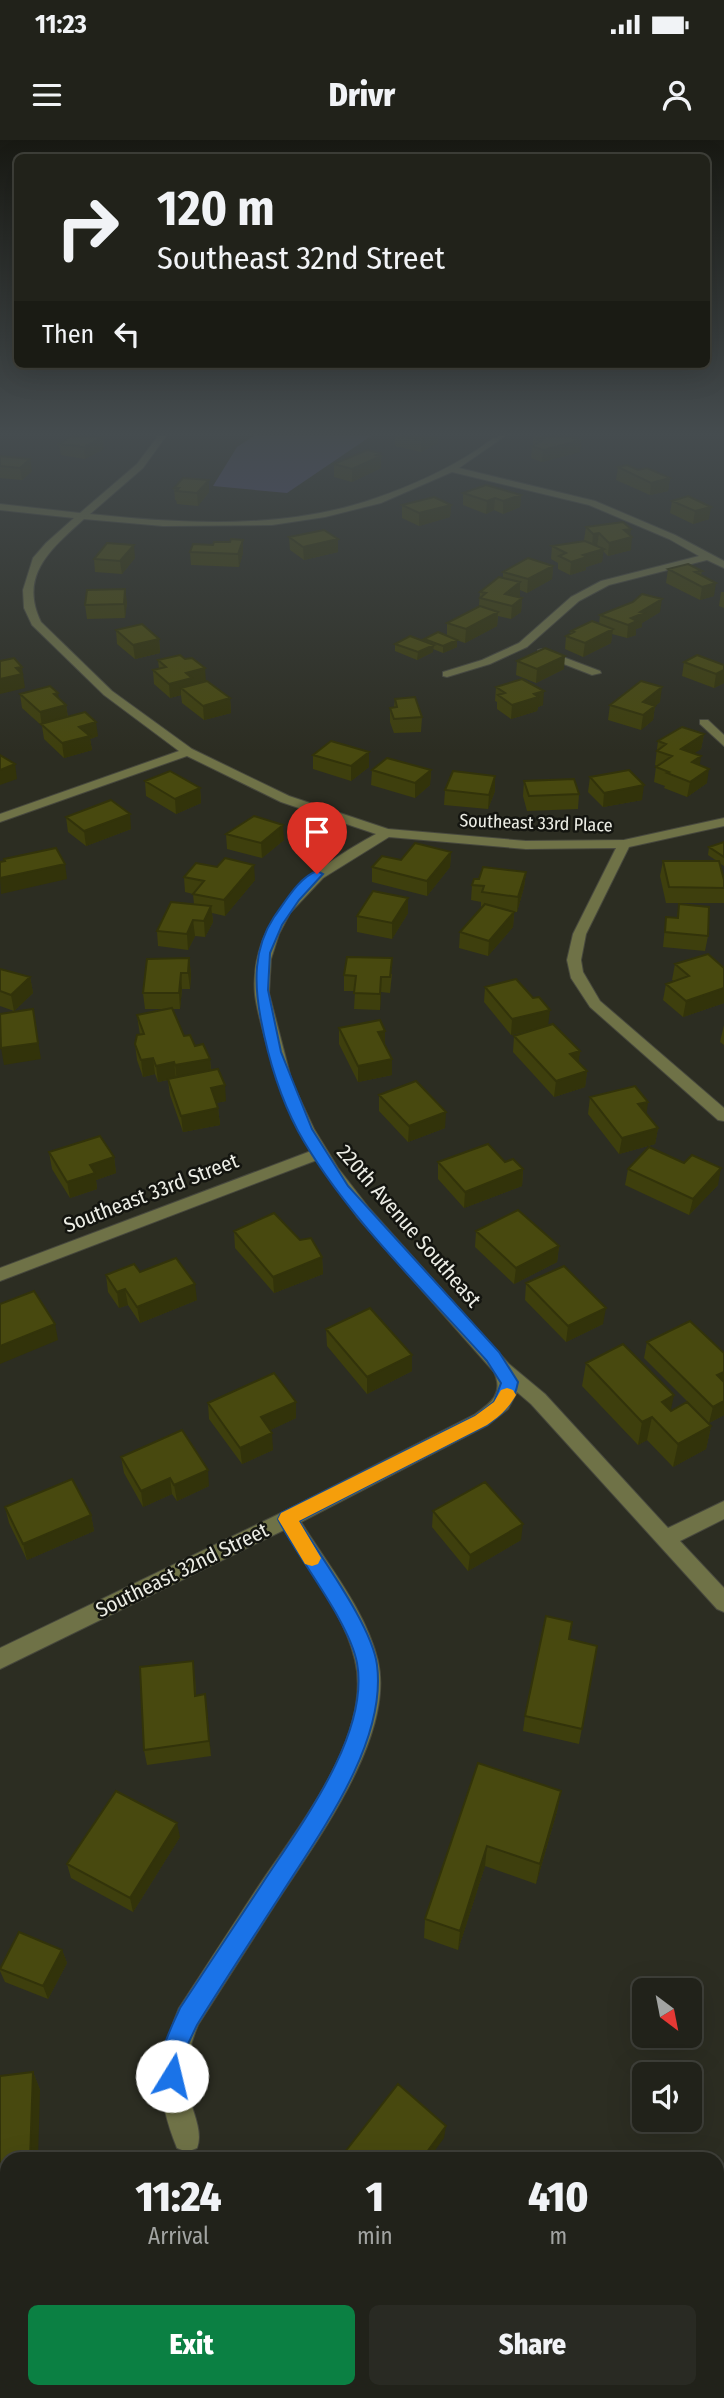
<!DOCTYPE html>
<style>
:root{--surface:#21221a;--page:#292a23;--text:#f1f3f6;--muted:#a2a4a2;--line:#3e3f39;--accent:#0b8043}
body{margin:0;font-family:"Fira Sans Condensed",sans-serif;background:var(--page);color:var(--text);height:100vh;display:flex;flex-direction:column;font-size:26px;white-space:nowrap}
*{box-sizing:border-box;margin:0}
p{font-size:23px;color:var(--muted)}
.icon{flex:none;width:38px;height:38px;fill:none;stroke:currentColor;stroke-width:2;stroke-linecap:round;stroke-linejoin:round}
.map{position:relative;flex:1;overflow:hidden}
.details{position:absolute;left:0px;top:2012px;width:724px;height:247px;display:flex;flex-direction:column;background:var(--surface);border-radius:21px 21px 0 0;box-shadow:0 7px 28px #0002,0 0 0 2px var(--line)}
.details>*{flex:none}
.guide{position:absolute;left:14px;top:14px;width:696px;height:214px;border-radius:10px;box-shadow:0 7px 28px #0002,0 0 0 2px var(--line);background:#21221a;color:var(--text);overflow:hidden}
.needle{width:46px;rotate:148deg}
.controls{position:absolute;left:632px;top:1838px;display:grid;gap:14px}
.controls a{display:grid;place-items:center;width:70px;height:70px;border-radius:10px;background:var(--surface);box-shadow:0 7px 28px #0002,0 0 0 2px var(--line);font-size:35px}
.pin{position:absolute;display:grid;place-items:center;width:60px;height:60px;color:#fff;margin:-72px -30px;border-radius:50% 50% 50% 0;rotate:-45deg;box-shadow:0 0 7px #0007}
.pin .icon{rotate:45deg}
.me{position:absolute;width:77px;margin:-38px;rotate:9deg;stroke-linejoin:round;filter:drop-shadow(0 0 5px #0008)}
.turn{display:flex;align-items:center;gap:24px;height:147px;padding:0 28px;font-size:32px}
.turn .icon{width:91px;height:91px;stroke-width:2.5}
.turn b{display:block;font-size:49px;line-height:60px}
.then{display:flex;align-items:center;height:66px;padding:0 28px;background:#0003;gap:14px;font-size:26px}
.eta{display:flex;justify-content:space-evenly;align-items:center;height:119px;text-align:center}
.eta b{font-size:42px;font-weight:800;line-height:49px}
.action{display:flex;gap:14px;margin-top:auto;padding:14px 28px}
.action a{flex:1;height:80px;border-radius:10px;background:var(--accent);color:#fff;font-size:28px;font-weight:800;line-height:80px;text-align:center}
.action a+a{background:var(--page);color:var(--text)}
.status{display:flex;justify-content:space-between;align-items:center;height:49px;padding:0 35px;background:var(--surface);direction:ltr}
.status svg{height:19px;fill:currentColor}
header{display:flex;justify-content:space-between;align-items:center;height:91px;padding:0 28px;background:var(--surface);font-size:32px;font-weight:800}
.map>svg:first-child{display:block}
.forest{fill:#4f4c7b}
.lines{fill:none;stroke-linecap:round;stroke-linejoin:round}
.minor-casing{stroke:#47483d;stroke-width:2}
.minor{fill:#6f7247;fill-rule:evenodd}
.wall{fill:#3e3f0d}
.shaded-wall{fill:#32330a}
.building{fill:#48490f;stroke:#32330a;stroke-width:2}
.route{fill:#1a73e8;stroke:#114b97;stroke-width:2}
.slow{fill:#f59e0b}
.labels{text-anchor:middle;stroke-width:5;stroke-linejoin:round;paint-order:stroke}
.far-street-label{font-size:18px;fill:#ecede5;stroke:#141510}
.street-label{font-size:21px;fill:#ecede5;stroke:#141510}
</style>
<div class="status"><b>11:23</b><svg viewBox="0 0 49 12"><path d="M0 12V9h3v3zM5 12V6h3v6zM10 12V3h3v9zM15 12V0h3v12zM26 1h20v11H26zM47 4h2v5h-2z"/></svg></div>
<header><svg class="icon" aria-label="menu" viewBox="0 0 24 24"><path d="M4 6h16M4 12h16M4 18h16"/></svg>Drivr<svg class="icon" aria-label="person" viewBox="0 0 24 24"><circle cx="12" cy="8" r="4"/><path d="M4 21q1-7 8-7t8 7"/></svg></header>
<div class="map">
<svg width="724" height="2258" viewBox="0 0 724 2258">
<rect width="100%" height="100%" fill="#2c2d22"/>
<path class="forest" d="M254,296H371L287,353L213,346L237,307Z"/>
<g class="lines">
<g class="minor-casing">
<path id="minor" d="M158,296H166L143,328L90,374C183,384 286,390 376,358C411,346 446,330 477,310C487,303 493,296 505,296L459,328L595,361L675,395L724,421V428L707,420L609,445L579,461L527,507L490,524L447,537L443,536V532L482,520L519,503L571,457L601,441L699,416L669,399L589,365L452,332L381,363L325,377L272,385L163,386L84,379C52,408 18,435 41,482L112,551L192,609L289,656L388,689L526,701L624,700L724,678V686L629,707L586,794L581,820L583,832L600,861L724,968V981L718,980L590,867L571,838L567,820L573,794L616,708L526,709L389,697L323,738L290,773L279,794L271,819L269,853L292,942L314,989L338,1028L369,1068L509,1224L545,1254L668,1388L724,1361V1379L680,1401L724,1448V1472L717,1469L531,1264L517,1252L508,1269L488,1285L301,1382C328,1425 366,1471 378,1521C395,1596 317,1700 278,1760C251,1802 224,1844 198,1885C189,1906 185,1927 188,1950C190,1968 204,1990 197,2008L187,2012L177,2008C155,1954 157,1921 179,1868C206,1826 233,1785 260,1744C299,1686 373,1594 355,1520C344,1473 309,1431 284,1390L0,1529V1508L281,1373L474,1275C491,1263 504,1254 494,1232L357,1077L317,1020L0,1141V1128L311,1011C290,976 276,941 266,902C262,887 257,871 255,855C248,776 315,727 376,694L281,662L187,616L0,682V674L179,611L104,555L32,485L24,468L23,450L33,418L46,403L74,378L0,370V364L80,373L137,324Z
M542,509L600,531L601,533L592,535L538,514V510Z
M700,580H708L724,595V606L700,584Z"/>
</g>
<use href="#minor" class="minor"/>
</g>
<path class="wall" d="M395,296H438V303L421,312L395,306Z
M533,296H568L581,300L580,312L542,322L531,318L532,306L534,305L533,304Z
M102,298L104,309L85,319L61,315L59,304Z
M0,316L32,331L22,340L0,338Z
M381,316V328L352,342L334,337V324Z
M618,327L638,330L670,338L668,351L650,355L616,340Z
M209,340V352L198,366L177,364L176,360H175L174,348Z
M463,353L521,355L520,367L503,374L494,370L486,374L463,365Z
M688,356L709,379L693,384L670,373L672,361Z
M402,365H451L450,377L419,386L402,378Z
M586,387L630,395L631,410L608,416L603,411L602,422L586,427V430L570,435L558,429V423L551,419L552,406L586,401L584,400Z
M289,397L338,399V412L304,420L290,410Z
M230,402L243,413L239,427L191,425L190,412L213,405Z
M135,418L122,434L95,432L94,419Z
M553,426L552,439L527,453L520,450V456L518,457L522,458L521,472L511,479L498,476L497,486L465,503L454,499L457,507L443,513L433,509V512L417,520L395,511V504L424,501V499L447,496V483L479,466L480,452L503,438V432Z
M668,429L702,431L701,435L714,456L700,460L666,443Z
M721,452H724V468L719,466Z
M127,462L125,478L87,479L85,465Z
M660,472L642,483V487L636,489V495L627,498L612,494L611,503L583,517L565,509L566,496L570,494L571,491L599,484L600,475Z
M116,490L159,499L160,513L135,519L117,504Z
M158,520L206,542L230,558L231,573L204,580L182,563L181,555L170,558L154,544L153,530L159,529Z
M517,521L564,529L536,543L516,535Z
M684,522L724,525V543L714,548L682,536Z
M496,547L543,565L538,567L537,571L511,579L497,569V562L495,561Z
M20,554L59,558L66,565L68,577L98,596L90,599L92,610L64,618L44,599L42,586L22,568Z
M395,559L422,577L421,592L394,593L390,582V568L394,567Z
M660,562L655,566L653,580L641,590L608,580L610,565Z
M704,594L701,609L694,613L707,643L687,657L664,648L665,646L654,642L656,627L657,626L655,625L658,601Z
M313,615L369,627L351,641L313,629Z
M372,630H431L430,645L415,658L371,645Z
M590,637L642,660L603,667L588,652Z
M145,641L200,648L201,663L176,674L146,656Z
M524,641L579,654L578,669L527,671L523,656Z
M445,650L495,651L488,669L444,665Z
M66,677L131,689L86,706L68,692Z
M226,694L284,700L262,718L227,709Z
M724,702V726L719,723L724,740V763H666L660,736L663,721H717L708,715L709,707Z
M451,712L450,727L427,756L372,742V727L401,720Z
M526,732L524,747L517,772H514L513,787L488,816L459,808L460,792L481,768V762L471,760L472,745L479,739Z
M184,737L255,740L225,776L212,773L213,782L205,797L195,796L188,810L158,806L157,791L194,764L193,754L185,752Z
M679,764L708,796L705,811L663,807L666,777L677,778Z
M408,773L392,799L357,792V776Z
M189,818L191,834L190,849H182L180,869H172L184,896L210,919L211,931L226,961L216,963L218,968L220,985L183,992L170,955L168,940L158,942L155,934L143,937L137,920L135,904L140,895L137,875L169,869H145L143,853Z
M675,824L724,828V863L683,877L663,860L666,844L674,841L672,840Z
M0,829L30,837L33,853L14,871L0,866Z
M392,834L390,853L381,852L380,870L354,869L355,851H344V835Z
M485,847L549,885L580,911L578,922L587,931L585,947L554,957L513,912L514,896L537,889L511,895L484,862Z
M724,885V905L720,902Z
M339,888L385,905L392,935L358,942L339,904Z
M379,955L445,988L408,1002L379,971Z
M590,957L646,974L658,988L655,1004L619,1014L588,974Z
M49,1012L114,1017L116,1033L96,1040L97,1049L70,1058L52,1029Z
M438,1022H505L523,1029L522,1046L464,1068L438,1039Z
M628,1029L718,1045L689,1075L625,1045Z
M234,1091L300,1100L322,1117L323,1134L274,1153L235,1108Z
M476,1091L559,1106L557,1122L514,1144L475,1107Z
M140,1132L197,1160L140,1183L128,1165L119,1168L108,1152L106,1135Z
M526,1143L603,1184L566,1202L525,1160Z
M326,1189L412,1231L367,1254L327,1206Z
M647,1202L724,1275L709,1283L644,1218Z
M586,1223L671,1270L711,1286L706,1309L673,1327L647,1300L638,1305L582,1246Z
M296,1262V1278L270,1290L273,1310L242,1324L209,1279L208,1263Z
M121,1317L209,1346L177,1361L172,1354L143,1367L124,1333Z
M5,1367L91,1375L94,1391L27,1420L9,1383Z
M433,1371L521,1400L468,1431L432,1387Z
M569,1499L597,1506L579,1604L523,1591L525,1576Z
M195,1536L196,1556L205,1554L211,1616L147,1625L144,1610Z
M478,1623L561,1651L557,1671L536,1744L485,1726L458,1810L424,1798L425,1779Z
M180,1697L133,1772L71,1738L67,1724Z
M62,1810L67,1823L48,1859L5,1842L0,1831V1827Z
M33,1932L40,1950L7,2020V2061L0,2062V1936Z
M724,2216V2253L718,2249V2231Z"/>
<path class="shaded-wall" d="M429,296H438V303L421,312V300Z
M102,298L104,309L85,319L84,307Z
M581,300L580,312L542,322L543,310Z
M380,313L381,328L352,342V329Z
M30,319L32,331L22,340L20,328Z
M670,338L668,351L650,355L651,343Z
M209,340V352L198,366L197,353Z
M521,355L520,367L503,374V361Z
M495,358L494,370L486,374L487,361Z
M451,365L450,377L419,386V373Z
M711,367L709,379L693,384L695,371Z
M631,389L630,398L632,397L631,410L608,416L609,403L624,390Z
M599,393L597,406L592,407L593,394Z
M338,399V412L304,420L303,407Z
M243,400V413L239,427L238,414Z
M134,405L135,418L122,434L120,421Z
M604,409L602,422L586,427V430L570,435L571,422L583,415Z
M553,426L552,439L527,453L528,439Z
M520,442V456L508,465L505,454Z
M716,443L714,456L700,460L702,447Z
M125,449L127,462L125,478L124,464Z
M522,458L521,472L511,479L512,466Z
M662,459L660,472L642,483V487L636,489V495L627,498L628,485L631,478Z
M498,472L497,486L465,503L466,489Z
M613,489L611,503L583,517L585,503Z
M159,499L160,513L135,519L133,505Z
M457,500V507L443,513V506Z
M434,505L433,512L417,520L418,512Z
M565,516L564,529L536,543L537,529Z
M22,527L25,548L0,554V539L16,528Z
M205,528L206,542L181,548V555L170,558L169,544L186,533Z
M724,530V543L714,548L716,534Z
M662,547L660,562L655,566L653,580L641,590L643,575V562Z
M544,551L543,565L538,567L537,571L511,579L512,565L534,554Z
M58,553L60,566L66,565L68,579L42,586L40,572L54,554Z
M230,558L231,573L204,580L203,566Z
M96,582L98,596L90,599L92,610L64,618L62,603L79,587Z
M704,594L701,609L679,623L681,609Z
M369,612V627L351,641V626Z
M701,616L699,631L692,622Z
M15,624L17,639L0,645V630Z
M709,629L707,643L687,657L690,642Z
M431,630L430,645L415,658V643Z
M495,636V651L488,669L489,655Z
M644,645L642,660L603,667L604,653Z
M200,648L201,663L176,674L175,659Z
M130,674L131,689L86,706L84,691Z
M283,685L284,700L262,718L261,703Z
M451,712L450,727L427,756V741Z
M65,724L67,739L1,754L0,738Z
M254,725L255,740L225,776L224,760Z
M526,732L524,747L517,772L518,757Z
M408,758V773L392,799V783Z
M211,766L213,782L205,797L204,781Z
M514,772L513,787L488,816L489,801Z
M193,780L195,796L188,810L187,794Z
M189,818L191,834L190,849L188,833Z
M181,833L182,849L180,869L179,853Z
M30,837L33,853L14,871L11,855Z
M381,837V852L380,870V854Z
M724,848V863L683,877L686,861Z
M33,869L41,919L4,925L1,908Z
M550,870L548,886L511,895L512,879Z
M385,891V907L378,892Z
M580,911L578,927L570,914Z
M153,918L155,934L143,937L141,920Z
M210,919L211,935L177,942L175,925Z
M392,919V935L358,942V926Z
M174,922L176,938L158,942L156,926Z
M587,931L585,947L554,957L556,941Z
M225,945L226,961L212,964L211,948Z
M648,962L646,978L638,964Z
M218,968L220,985L183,992L181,976Z
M446,972L445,988L408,1002L409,986Z
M658,988L655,1004L619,1014L622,998Z
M114,1017L116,1033L96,1040L97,1049L70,1058L67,1042L90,1025Z
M721,1028L718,1045L689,1075L693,1059Z
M523,1029L522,1046L464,1068L465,1052Z
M559,1106L557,1122L514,1144L516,1128Z
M322,1117L323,1134L274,1153L273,1137Z
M195,1144L197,1160L140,1183L137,1167Z
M125,1149L128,1165L119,1168L117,1152Z
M606,1168L603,1184L566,1202L568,1186Z
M55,1184L58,1200L0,1224V1206Z
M412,1215V1231L367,1254V1237Z
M724,1232V1246L717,1235Z
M674,1255L669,1279L662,1262Z
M724,1261V1275L709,1283L713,1267Z
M296,1262V1278L262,1294L261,1277Z
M652,1277L647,1300L638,1305L642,1282Z
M711,1286L706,1309L673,1327L678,1304Z
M272,1293L273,1310L242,1324L240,1308Z
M208,1330L209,1346L177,1361L174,1345Z
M170,1338L172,1354L143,1367L141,1351Z
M91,1375L94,1391L27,1420L23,1404Z
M523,1384L521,1400L468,1431L470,1415Z
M205,1554L207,1569L211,1616L209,1601Z
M561,1651L557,1671L536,1744L540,1724Z
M177,1683L180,1697L133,1772L130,1758Z
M487,1706L485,1726L458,1810L460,1791Z
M62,1810L67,1823L48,1859L43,1846Z
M33,1932L40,1950L38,2020H30Z
M446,1986L444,1998L428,2020H421Z"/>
<path class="building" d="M72,296H90L102,298L84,307L59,304Z
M401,296H429L421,300Z
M542,296H568L581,300L543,310L532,306L541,301L537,300L546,297Z
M367,310L380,313L376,315L381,316L352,329L334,324Z
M0,316L30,319L20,328L0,326Z
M627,325L638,330L647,328L670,338L651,343L618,327Z
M183,338L209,340L197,353L176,351L179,348H174Z
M486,345L521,355L503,361L495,358L487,361L463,353Z
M688,356L711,367L695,371L672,361Z
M434,357L451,365L419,373L402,365Z
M623,382L631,389L624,390L632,397L609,403L599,393L593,394L586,387Z
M324,390L338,399L303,407L289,397Z
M231,399L243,400L238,414L190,412L193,404L213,405L214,402H230Z
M585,401L604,409L583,415L587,417L571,422L559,416L566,413L552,406Z
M107,403L134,405L120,421L94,419Z
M528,418L553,426L528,439L503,432Z
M688,424L702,431L695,432L716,443L702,447L668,429Z
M499,437L520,442L505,454L522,458L512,466L480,458L486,453L480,452Z
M125,449L124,464L85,465L87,450Z
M642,454L662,459L640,472L644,473L631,478L637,481L628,485L600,475L633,462Z
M480,466L498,472L466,489L447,483Z
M592,481L613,489L585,503L566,496L574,492L571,491Z
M142,484L159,499L133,505L116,490Z
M438,492L457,500L443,506L424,499Z
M410,496L434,505L418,512L395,504Z
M545,508L565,516L537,529L517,521Z
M180,515L185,519L192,518L205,528L186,533L192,538L169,544L153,530L166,527L158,520Z
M697,515L724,525V530L716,534L684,522Z
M14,518L22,527L16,528L22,534L0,539V521Z
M522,539L544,551L534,554L538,557L512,565L498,555L505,553L496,547Z
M207,541L230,558L203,566L181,548Z
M641,541L662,547L643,562L655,566L643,575L610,565Z
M50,546L58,553L54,554L66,565L40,572L20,554Z
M415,557L422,577L394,579L390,568L397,567L395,559Z
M85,572L96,582L79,587L90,596L62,603L41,584Z
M682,587L704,594L681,609L701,616L692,622L709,629L690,642L667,633L669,632L656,627L672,616L657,611L666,604L658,601Z
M331,601L369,612L351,626L313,615Z
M0,615L15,624L0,630Z
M387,618L431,630L415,643L372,630Z
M629,630L644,645L604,653L590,637Z
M170,631L200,648L175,659L145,641Z
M453,631L495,636L489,655L445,650Z
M574,639L579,654L529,656L524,641Z
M111,660L130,674L84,691L66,677Z
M254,676L283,685L261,703L226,694Z
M724,702V717L709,707Z
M415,703L451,712L427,741L372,727L382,716L401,720Z
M56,708L65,724L0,738V722L5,721L4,719Z
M225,718L254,725L224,760L193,754L204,741L184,737L196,723L217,727Z
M663,721H719L724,740V748L669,747Z
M483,727L526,732L518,757L482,752L484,746L472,745L474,739H479Z
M373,751L408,758L392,783L357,776Z
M171,762L211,766L204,781L193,780L187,794L157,791Z
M485,764L514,772L489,801L460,792Z
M679,764L709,767L708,796L665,792L666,777L678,778Z
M708,814L724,828V848L686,861L666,844L689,836L675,824Z
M347,817L392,818L390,837H381L380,854L354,853L356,836L344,835Z
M189,818L188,833H181L179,853H143L147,819Z
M0,829L30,837L11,855L0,851Z
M516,839L533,858L539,857L550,870L512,879L485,847Z
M172,868L184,896L190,895L195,906L203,904L210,919L175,925L174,922L156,926L153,918L141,920L135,904L137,895L144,894L137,875Z
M33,869L38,903L1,908L0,874Z
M380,880L385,891L378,892L392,919L358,926L339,888Z
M553,884L580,911L570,914L587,931L556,941L514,896Z
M218,929L225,945L211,948L218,968L181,976L168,939Z
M416,941L446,972L409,986L379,955Z
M635,946L648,962L638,964L658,988L622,998L590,957Z
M100,996L114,1017L90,1025L95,1033L67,1042L49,1012Z
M488,1004L505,1022L513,1019L523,1029L465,1052L438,1022Z
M649,1007L684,1023L692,1015L721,1028L693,1059L628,1029Z
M518,1070L559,1106L516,1128L476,1091Z
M274,1073L300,1100L311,1098L322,1117L273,1137L234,1091Z
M176,1118L195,1144L137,1167L125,1149L117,1152L106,1135L134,1124L140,1132Z
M564,1126L606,1168L568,1186L526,1143Z
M34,1151L55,1184L0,1206V1164Z
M370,1168L412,1215L367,1237L326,1189Z
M690,1181L724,1213V1232L717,1235L724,1242V1261L713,1267L647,1202Z
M623,1204L674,1255L662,1262L671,1271L687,1262L711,1286L678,1304L652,1277L642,1282L586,1223Z
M274,1233L296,1262L261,1277L272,1293L240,1308L208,1263Z
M182,1290L208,1330L174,1345L170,1338L141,1351L121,1317Z
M72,1339L91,1375L23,1404L5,1367Z
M485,1342L523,1384L470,1415L433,1371Z
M546,1476L572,1482L569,1499L597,1506L582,1589L525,1576Z
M193,1521L195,1556L205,1554L209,1601L144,1610L140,1527Z
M478,1623L561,1651L540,1724L487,1706L460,1791L425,1779Z
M116,1651L177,1683L130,1758L67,1724Z
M19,1792L62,1810L43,1846L0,1829Z
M33,1932L30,2020H7V2045H0V1936Z
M398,1944L446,1986L421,2020H343L341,2017Z
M718,2185L724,2189V2195L718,2212Z
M724,2225V2235L721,2233Z"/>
<linearGradient id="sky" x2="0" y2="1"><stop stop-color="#181913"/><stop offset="0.48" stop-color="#454c4f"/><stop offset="1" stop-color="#454c4f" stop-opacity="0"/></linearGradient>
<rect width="724" height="612" fill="url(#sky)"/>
<path class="route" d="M317,731L323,734L299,760L282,785L270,813L268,850L281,912L312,989L348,1046L499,1212L518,1242C514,1264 504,1273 487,1285L299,1381C321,1418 372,1485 377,1525C387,1603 320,1693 280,1756C252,1799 224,1842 197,1885L187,1906L181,1945L172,1948L164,1945C153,1920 170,1891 180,1868C207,1827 235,1785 262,1744C299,1687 370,1595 357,1523C349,1481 299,1420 278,1379L281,1373L475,1276L494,1262L501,1243L487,1221C424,1150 343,1073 298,991C280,957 268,917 261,880C254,844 253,809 274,777C285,762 299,737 317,731Z"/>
<path class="slow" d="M507,1248L513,1250L516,1255C508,1269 500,1276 487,1285L299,1381L321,1418L318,1424L312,1426L305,1424L278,1379L281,1373L475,1276L494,1262L501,1250Z"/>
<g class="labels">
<g class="far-street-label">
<text transform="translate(536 683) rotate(2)" y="6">Southeast 33rd Place</text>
</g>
<g class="street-label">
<text transform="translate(151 1053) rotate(-21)" y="7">Southeast 33rd Street</text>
<text transform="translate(409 1086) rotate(49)" y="7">220th Avenue Southeast</text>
<text transform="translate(182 1430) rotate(-26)" y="7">Southeast 32nd Street</text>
</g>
</g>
</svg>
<div class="controls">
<a><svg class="needle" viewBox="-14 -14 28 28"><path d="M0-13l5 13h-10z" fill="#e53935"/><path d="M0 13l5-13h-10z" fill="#a2a4a2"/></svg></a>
<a><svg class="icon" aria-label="sound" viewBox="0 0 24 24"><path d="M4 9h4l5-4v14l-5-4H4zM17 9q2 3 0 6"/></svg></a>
</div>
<div class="pin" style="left:317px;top:734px;background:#d93025"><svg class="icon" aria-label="arrive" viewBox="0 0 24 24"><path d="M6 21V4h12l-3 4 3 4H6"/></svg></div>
<svg class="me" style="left:172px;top:1936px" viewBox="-20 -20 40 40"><circle r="19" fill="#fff"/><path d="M0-13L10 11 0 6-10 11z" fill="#1a73e8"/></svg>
<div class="guide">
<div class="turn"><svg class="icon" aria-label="right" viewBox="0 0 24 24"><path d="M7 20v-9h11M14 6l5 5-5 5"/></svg><div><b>120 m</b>Southeast 32nd Street</div></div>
<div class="then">Then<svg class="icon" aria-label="left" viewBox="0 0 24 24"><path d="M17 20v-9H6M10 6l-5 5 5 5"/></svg></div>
</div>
<section class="details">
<div class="eta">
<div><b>11:24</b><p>Arrival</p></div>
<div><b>1</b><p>min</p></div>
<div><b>410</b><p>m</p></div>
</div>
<div class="action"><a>Exit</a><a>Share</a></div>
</section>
</div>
